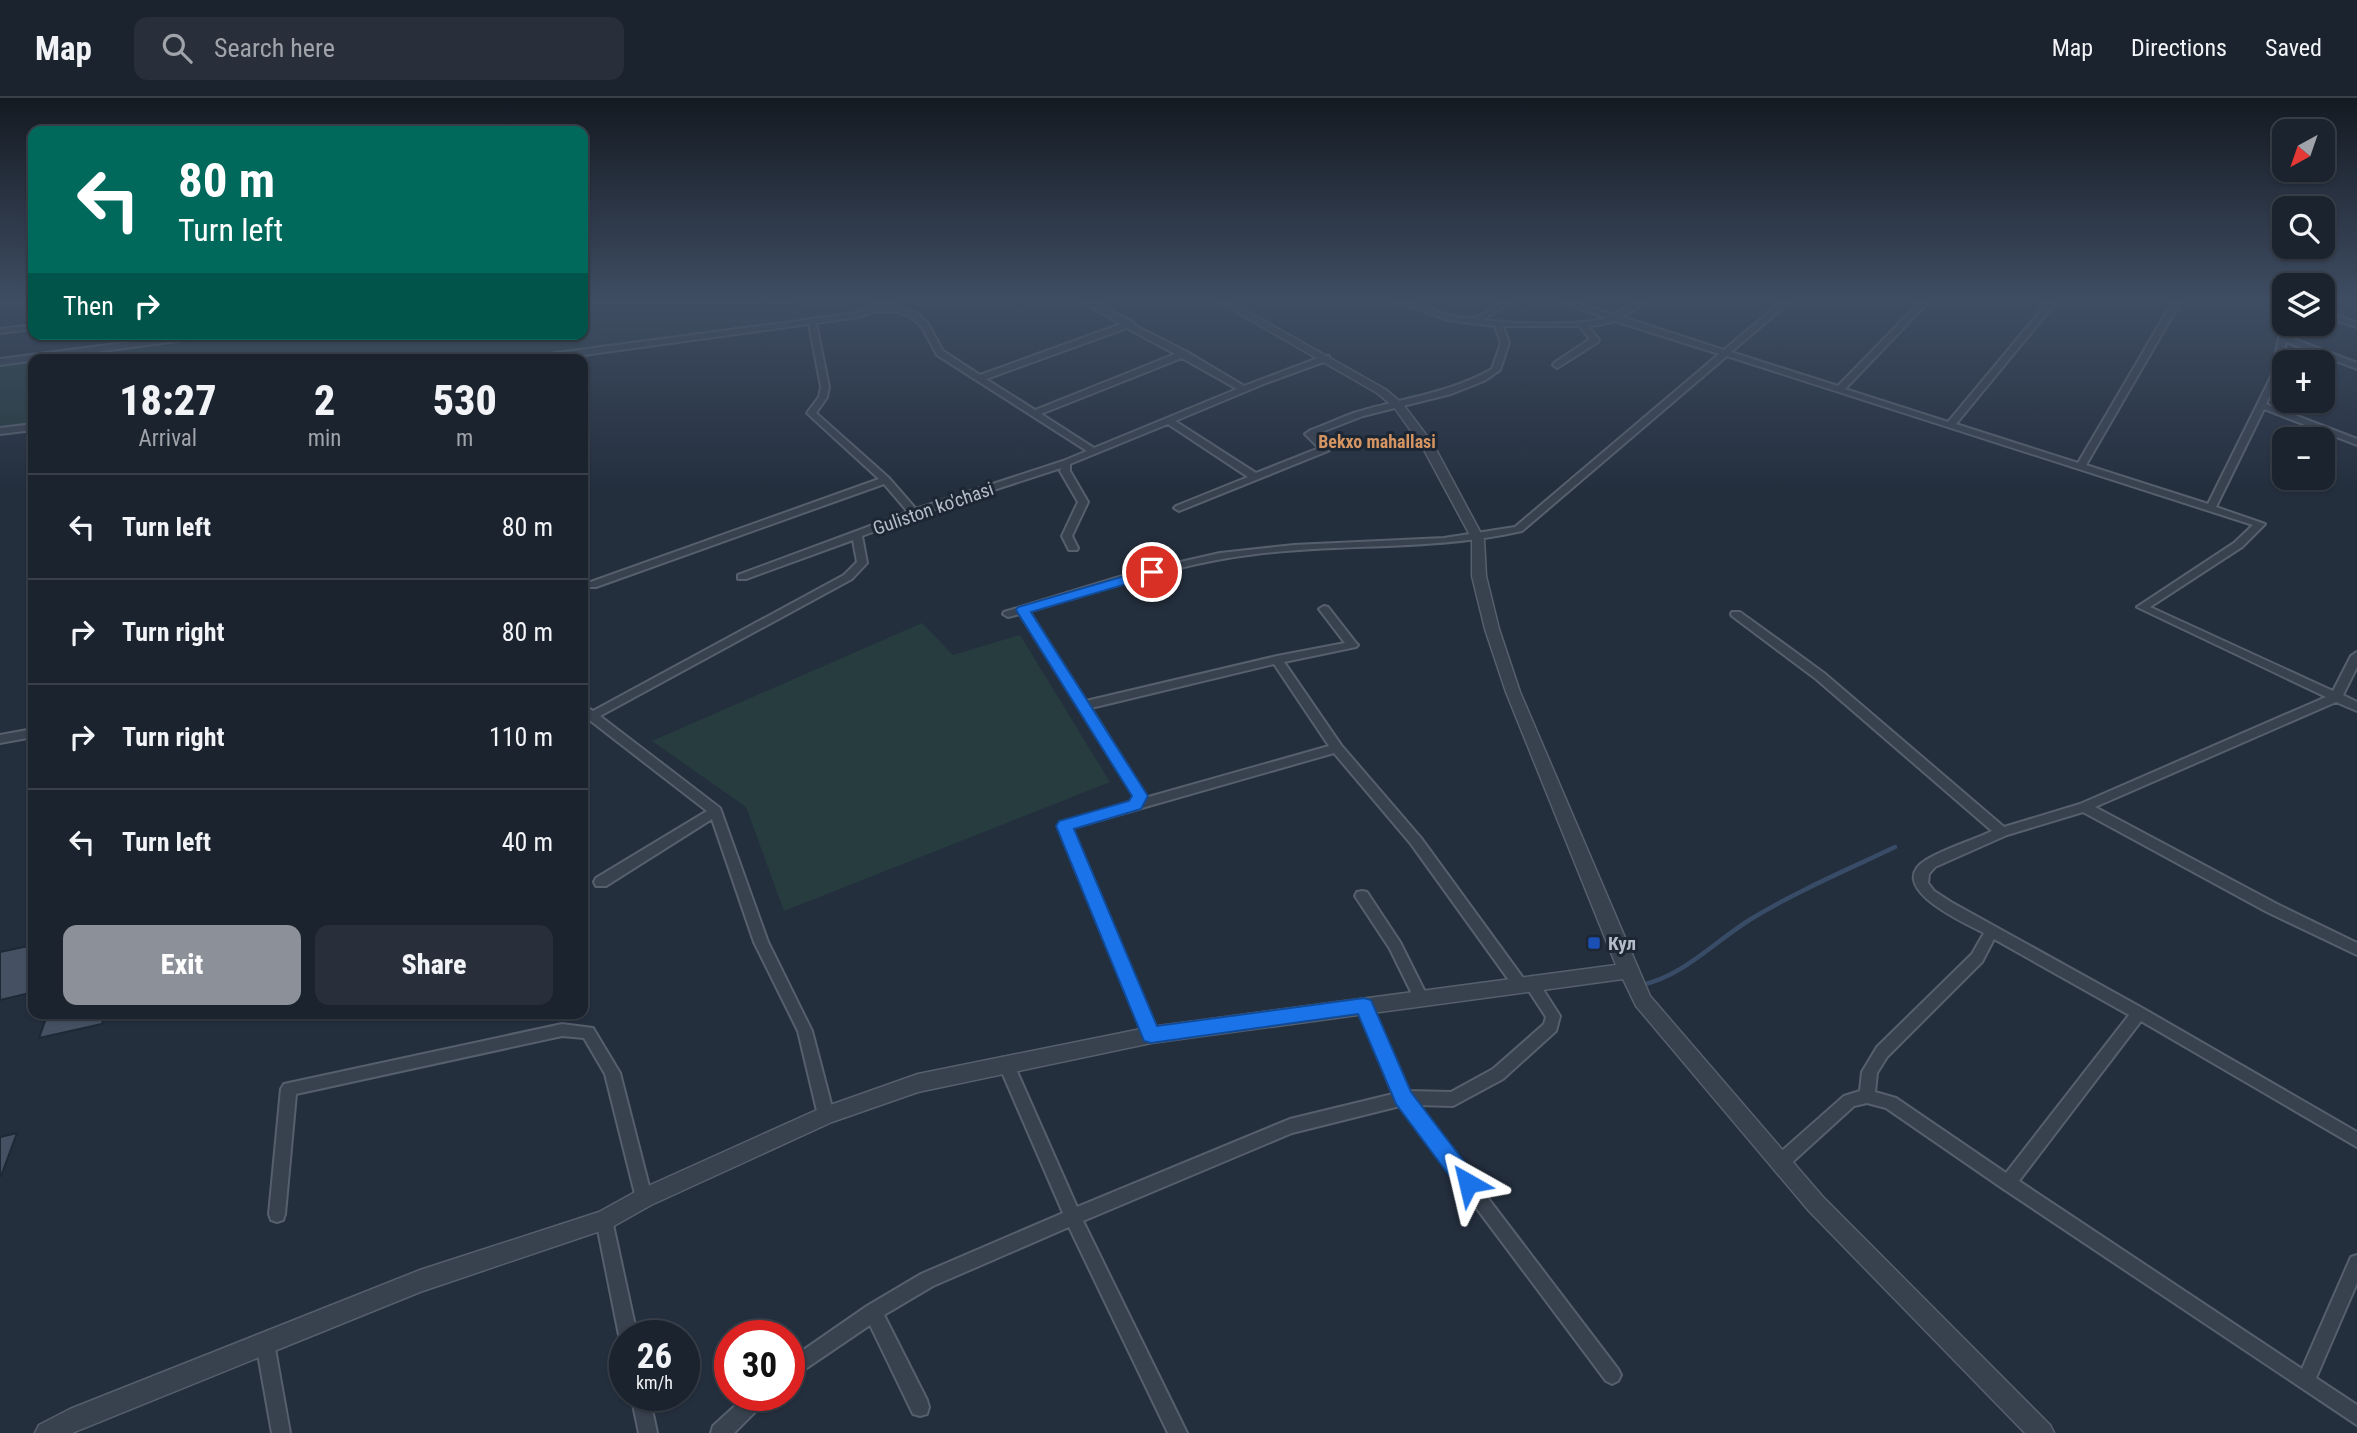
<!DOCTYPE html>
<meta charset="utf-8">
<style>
:root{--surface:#1b232e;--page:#282f3a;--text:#f1f3f6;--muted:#a0a4aa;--line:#39404a;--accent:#8c9099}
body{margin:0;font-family:"Roboto Condensed",sans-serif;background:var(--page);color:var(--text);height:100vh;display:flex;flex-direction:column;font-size:26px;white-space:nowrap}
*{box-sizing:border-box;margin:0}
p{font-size:23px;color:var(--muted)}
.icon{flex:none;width:38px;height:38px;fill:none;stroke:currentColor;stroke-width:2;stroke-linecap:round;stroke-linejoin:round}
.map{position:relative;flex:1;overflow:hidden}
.side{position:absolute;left:28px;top:256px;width:560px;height:665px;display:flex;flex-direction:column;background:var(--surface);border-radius:14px;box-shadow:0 2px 5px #0004,0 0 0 2px var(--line)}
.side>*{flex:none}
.top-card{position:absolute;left:28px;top:28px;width:560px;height:214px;border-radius:14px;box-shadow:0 2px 5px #0004,0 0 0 2px var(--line);background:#00695c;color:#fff;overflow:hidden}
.needle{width:46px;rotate:220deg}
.fabs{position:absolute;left:2272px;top:21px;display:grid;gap:14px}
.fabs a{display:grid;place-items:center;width:63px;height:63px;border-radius:14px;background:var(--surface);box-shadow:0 2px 5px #0004,0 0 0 2px var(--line);font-size:35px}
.speed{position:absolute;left:609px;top:1222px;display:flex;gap:14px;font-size:35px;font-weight:700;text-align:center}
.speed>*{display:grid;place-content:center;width:91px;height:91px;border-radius:50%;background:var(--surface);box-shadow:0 2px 5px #0004,0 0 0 2px var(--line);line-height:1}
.speed small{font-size:18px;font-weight:400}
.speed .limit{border:10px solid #d22;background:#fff;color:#111}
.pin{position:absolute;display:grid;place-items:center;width:60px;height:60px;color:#fff;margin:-30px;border:4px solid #fff;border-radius:50%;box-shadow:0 2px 7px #0007}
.me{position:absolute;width:77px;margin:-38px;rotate:323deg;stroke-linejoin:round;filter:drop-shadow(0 0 5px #0008)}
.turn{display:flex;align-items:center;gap:24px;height:147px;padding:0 35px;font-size:32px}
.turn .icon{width:91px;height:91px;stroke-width:2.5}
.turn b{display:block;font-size:49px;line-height:60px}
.then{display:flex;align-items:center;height:66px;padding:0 35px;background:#0003;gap:14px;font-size:26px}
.eta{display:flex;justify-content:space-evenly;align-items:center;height:119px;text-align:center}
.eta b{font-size:42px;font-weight:800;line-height:49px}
.cta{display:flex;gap:14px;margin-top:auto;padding:14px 35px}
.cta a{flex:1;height:80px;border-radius:14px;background:var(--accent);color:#fff;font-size:28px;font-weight:800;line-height:80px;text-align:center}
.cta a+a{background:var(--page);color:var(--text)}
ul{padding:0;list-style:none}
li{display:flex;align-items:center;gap:21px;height:105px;padding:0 35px;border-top:2px solid var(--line)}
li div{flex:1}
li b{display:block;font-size:26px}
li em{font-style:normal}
header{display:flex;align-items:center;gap:42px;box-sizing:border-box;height:98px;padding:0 35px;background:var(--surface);border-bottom:2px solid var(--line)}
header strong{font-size:33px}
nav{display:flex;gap:38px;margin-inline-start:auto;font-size:24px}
.search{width:490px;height:63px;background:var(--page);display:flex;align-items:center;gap:18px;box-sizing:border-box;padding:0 24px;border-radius:14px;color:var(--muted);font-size:26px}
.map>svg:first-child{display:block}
.green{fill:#263c3f}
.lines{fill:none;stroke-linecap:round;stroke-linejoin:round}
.stream{stroke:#394c67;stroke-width:4.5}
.building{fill:#455162;stroke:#1f2835;stroke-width:2}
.minor-casing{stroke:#565f6c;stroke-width:4}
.tertiary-casing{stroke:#565f6c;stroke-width:3}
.minor{fill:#38414e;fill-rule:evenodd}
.tertiary{fill:#38414e;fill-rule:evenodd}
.route{fill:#1a73e8;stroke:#114b97;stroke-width:2}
.transit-dot{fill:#1a4fb4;stroke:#1d2633;stroke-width:2.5}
.labels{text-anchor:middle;stroke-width:6;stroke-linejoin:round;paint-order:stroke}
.far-neighbourhood-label{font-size:18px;font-weight:bold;fill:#d59563;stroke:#1d2633}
.street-label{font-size:19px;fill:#b4bcc9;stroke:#1d2633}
.poi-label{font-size:19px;font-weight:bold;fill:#b4bcc9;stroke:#1d2633;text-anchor:start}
</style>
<header>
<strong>Map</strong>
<div class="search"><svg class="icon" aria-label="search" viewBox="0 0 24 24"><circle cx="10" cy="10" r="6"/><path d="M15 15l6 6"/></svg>Search here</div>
<nav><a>Map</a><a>Directions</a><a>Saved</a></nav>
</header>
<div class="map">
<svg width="2357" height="1335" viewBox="0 0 2357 1335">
<rect width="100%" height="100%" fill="#242f3e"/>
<path class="green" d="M583,203H795L800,220L501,261H61L254,236H583Z
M33,264V325L0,330V268Z
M922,525L953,557L1020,537L1110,684L784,813L746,709L652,643Z"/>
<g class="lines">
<path class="stream" d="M1642,887C1685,877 1715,843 1751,821C1797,793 1847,772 1895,749"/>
</g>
<path class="building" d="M33,847V887L30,895L0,902V854Z
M48,915H105L102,926L39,940Z
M17,1035L1,1078H0V1039Z"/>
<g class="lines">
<g class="minor-casing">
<path id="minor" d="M0,203H19L0,207Z
M886,203H897L885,209L900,210L917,215L928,226L943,253L980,277L1121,226L1081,203H1091L1133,224L1134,227L1187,254L1244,288L1323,258H1329V262L1266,285L1175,323L1256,375L1319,350L1305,336L1311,332C1326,327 1341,319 1357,314C1403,300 1450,295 1492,271L1501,245L1495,228L1447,222L1397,203C1423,203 1446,223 1472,220C1487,219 1496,203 1512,203L1483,222C1514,226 1578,228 1607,220L1558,203H1570L1614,217L1638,203H1647L1622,219L1724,252L1782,203H1791L1731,254L1838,288L1921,203H1929L1845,291L1948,324L2049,203H2057L1956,326L2078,365L2173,203H2181L2086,367L2208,406L2271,279L2279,240L2291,226H2299L2289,239L2357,265V271L2286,244L2279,279L2266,306L2357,341V347L2264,311L2216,409L2265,426L2242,449L2150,509L2333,593L2351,558L2357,554V569L2343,597L2357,604V613L2336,604L2095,709L2277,806L2357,845V857L2267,814L2083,714L2007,737L1935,769L1929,776L1928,785L1934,793L1951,804L2144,911L2357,1034V1049L2141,923L2019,1083L2302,1271L2351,1159L2357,1157V1185L2316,1280L2357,1307V1327L2002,1090L1886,1010L1867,1005L1854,1008L1787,1069L1781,1071L1775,1069L1773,1064L1775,1059L1844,998L1860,993L1862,974L1877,949L1972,856L1984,835C1965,825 1883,789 1926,762C1946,750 1971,743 1992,733L1816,581L1732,518L1731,516L1732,514H1740L1824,575L2004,729L2080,706L2326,599L2137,509L2234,445L2253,427L1727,258L1522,433C1434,453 1345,445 1256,456C1178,465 1105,492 1029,513L1086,603L1277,558L1345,545L1319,511L1324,508L1328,509L1356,545L1358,547L1356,549L1284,564L1341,647L1421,740L1526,884L1532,880L1537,882L1560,918L1556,933L1503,981L1453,1008L1417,1007L1618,1271L1621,1277L1618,1283L1612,1286L1606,1283L1400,1008L1292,1035L1083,1123L1187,1335H1168L1069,1129L933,1188L884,1217L927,1302L929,1309L927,1316L920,1318L913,1316L870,1227L789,1282V1262L867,1208L921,1176L1063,1115L998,965L1001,960L1006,959L1011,960L1077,1109L1290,1021L1393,996L1357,907L1359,903L1364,901L1369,903L1408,993L1451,994L1493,971L1544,926L1546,919L1527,890L1521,894L1516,892L1411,746L1334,655L1072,730L1158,937L1156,941L1151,943L1146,941L1059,728L1060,725L1130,704L1134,698L1020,516L1008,519L1003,516L1004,514L1136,474L1220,455L1294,447L1444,440L1515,429L1719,256L1615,223L1598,227L1588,228L1599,242L1598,244L1557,270L1553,267L1554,265L1590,241L1579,228H1503L1509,245L1500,272L1484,283L1451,296L1363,318L1317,336L1316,337L1330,351L1328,353L1179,413L1174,410L1176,408L1248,379L1168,326L1070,366V373L1088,404L1072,438L1078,450L1077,452H1069L1062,438L1078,404L1060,373L1061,370L917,417L862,438L867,465L852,481L600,618L720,710L768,844L812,933L834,1017L832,1022L826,1024L820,1022L818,1017L798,933L754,844L712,721L606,788H596L594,784L596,780L707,713L583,617V607L593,613L844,477L857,464L853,442L746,481H738V477L908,414L884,386L596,489H588L587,487L588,485L879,381L807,315L819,299L821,289L809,226L554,261H530L534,258L857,215ZM876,213L899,214L911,219L922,229L937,257L1087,353L1063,363L916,411L889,380L816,315L827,299L829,289L816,225L859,219ZM1127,230L1175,256L1035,312L986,281ZM1182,260L1237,291L1094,350L1041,316ZM1274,566L1329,648L1145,700L1144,695L1091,610ZM1994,841L2129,917L2006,1075L1896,1000L1875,994L1877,975L1887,959L1982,864Z
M2275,203H2284V207Z
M2322,213L2357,224V229L2322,218Z
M33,227V231L0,235V231Z
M193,236H218L214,238L0,267V261Z
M33,326V332L0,336V330Z
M33,631V639L0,645V637Z
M1362,793L1367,794L1400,844L1428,900L1426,904L1421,906L1416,904L1390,851L1355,798L1357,794Z
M562,926L593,930L620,975L652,1100L650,1105L644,1108L638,1105L636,1100L605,976L584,940L562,938L296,996L285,1116L283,1122L277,1124L271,1122L269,1116L281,991L284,986Z
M604,1114L610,1116L612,1122L637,1237H625V1245L622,1243L619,1237L596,1122L598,1116Z
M265,1236L271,1239L274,1245L290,1335H272L256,1245L259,1239Z
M631,1297H649L657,1335H639Z
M747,1297H769L766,1303L734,1335H711L713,1328Z"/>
</g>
<g class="tertiary-casing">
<path id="tertiary" d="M1217,203H1229L1385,291L1402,305L1433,346L1484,441L1486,478L1499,531L1520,594L1650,898L1823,1099L2050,1327L2054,1335H2025L1809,1113L1636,908L1623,881L1151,945L918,994L832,1024L651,1107L612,1129L420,1194L72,1335H35L39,1327L70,1311L420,1172L599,1114L637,1093L819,1011L918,976L1151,929L1616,867L1506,594L1485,531L1472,478V441L1423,350L1394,309L1377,295Z"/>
</g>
<use href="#minor" class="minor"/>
<use href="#tertiary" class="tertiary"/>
</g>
<linearGradient id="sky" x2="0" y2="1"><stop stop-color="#141a22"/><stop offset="0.52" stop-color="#3f4d63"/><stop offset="1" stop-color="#3f4d63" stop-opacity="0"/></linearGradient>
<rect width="2357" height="390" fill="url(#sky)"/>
<path class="route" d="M1152,470L1157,471V477L1031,514L1148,698L1141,711L1074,731L1157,928L1364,900L1371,902L1411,994L1475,1078L1478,1085L1475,1092L1468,1095L1460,1092L1396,1006L1358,916L1151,945L1144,943L1056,728L1059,723L1129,703L1132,698L1016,512L1018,509Z"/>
<rect class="transit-dot" x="1587" y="838" width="14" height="14" rx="3.5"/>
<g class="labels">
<g class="far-neighbourhood-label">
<text x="1377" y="350">Bekxo mahallasi</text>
</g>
<g class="street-label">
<text transform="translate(933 410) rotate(-19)" y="7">Guliston ko'chasi</text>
</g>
<g class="poi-label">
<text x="1608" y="852">Кул</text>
</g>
</g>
</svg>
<div class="fabs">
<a><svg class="needle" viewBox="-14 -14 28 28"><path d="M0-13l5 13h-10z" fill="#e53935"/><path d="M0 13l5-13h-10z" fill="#a0a4aa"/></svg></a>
<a><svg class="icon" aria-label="search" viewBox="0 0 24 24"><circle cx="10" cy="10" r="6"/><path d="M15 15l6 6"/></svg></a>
<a><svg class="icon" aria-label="layers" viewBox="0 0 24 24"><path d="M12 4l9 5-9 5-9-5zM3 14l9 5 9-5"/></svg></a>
<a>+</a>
<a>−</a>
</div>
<div class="speed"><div>26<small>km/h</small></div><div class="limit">30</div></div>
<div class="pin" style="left:1152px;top:474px;background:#d93025"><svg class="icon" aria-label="arrive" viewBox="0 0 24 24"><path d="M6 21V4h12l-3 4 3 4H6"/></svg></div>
<svg class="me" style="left:1468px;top:1085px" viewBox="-20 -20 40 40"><path d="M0-17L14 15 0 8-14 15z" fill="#1a73e8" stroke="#fff" stroke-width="4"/></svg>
<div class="top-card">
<div class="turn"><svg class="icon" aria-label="left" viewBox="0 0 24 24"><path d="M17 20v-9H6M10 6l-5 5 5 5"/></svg><div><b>80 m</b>Turn left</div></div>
<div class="then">Then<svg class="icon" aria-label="right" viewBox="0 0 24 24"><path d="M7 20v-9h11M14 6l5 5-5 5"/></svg></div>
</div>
<section class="side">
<div class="eta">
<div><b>18:27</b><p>Arrival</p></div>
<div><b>2</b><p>min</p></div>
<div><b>530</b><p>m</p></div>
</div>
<ul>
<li><svg class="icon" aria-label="left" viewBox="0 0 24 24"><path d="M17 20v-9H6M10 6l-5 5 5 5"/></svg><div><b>Turn left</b></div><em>80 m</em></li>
<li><svg class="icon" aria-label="right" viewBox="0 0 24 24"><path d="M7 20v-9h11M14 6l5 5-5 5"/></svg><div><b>Turn right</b></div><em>80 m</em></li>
<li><svg class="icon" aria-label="right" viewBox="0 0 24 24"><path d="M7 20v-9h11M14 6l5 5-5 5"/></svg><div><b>Turn right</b></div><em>110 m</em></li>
<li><svg class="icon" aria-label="left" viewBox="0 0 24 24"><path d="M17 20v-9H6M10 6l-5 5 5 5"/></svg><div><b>Turn left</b></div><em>40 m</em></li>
</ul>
<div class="cta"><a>Exit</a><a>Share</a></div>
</section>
</div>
